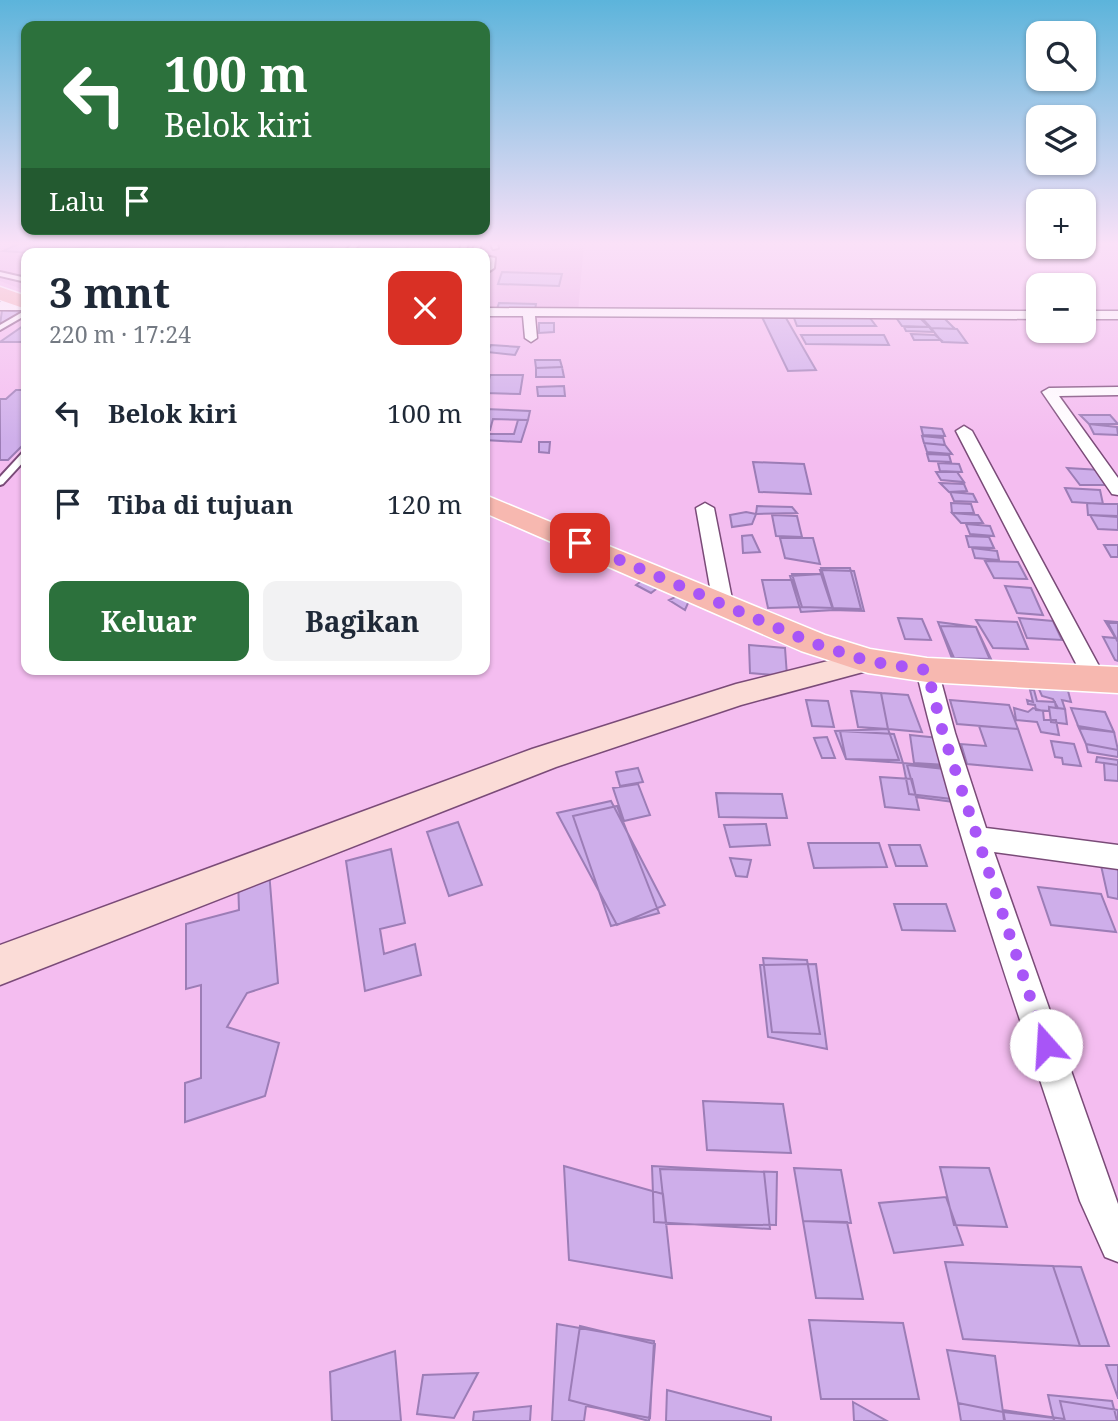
<!DOCTYPE html>
<html lang="id">
<meta charset="utf-8">
<style>
:root{--surface:#fff;--page:#f2f2f3;--text:#1f2937;--muted:#747a83;--accent:#2c713c}
body{margin:0;font-family:"Noto Serif",serif;background:var(--page);color:var(--text);height:100vh;display:flex;flex-direction:column;font-size:26px;white-space:nowrap}
*{box-sizing:border-box;margin:0}
p{font-size:23px;color:var(--muted)}
.icon{flex:none;width:38px;height:38px;fill:none;stroke:currentColor;stroke-width:2;stroke-linecap:round;stroke-linejoin:round}
.map{position:relative;flex:1;overflow:hidden}
.sheet{position:absolute;left:21px;top:248px;width:469px;height:427px;display:flex;flex-direction:column;background:var(--surface);border-radius:14px;box-shadow:0 2px 5px #0004}
.sheet>*{flex:none}
.banner{position:absolute;left:21px;top:21px;width:469px;height:214px;border-radius:14px;box-shadow:0 2px 5px #0004;background:#2c713c;color:#fff;overflow:hidden}
.fabs{position:absolute;left:1026px;top:21px;display:grid;gap:14px}
.fabs a{display:grid;place-items:center;width:70px;height:70px;border-radius:14px;background:var(--surface);box-shadow:0 2px 5px #0004;font-size:35px}
.pin{position:absolute;display:grid;place-items:center;width:60px;height:60px;color:#fff;margin:-30px;border-radius:14px;box-shadow:0 4px 10px #0006}
.me{position:absolute;width:77px;margin:-38px;rotate:341deg;stroke-linejoin:round;filter:drop-shadow(0 0 5px #0008)}
.turn{display:flex;align-items:center;gap:24px;height:147px;padding:0 28px;font-size:32px}
.turn .icon{width:91px;height:91px;stroke-width:2.5}
.turn b{display:block;font-size:49px;line-height:60px}
.then{display:flex;align-items:center;height:66px;padding:0 28px;background:#0003;gap:14px;font-size:26px}
.round{display:grid;place-items:center;flex:none;width:74px;height:74px;border-radius:14px;background:var(--page)}
.summary{display:flex;align-items:center;justify-content:space-between;height:119px;padding:0 28px}
h1{font-size:42px;font-weight:700;line-height:52px}
.primary-button{display:flex;gap:14px;margin-top:auto;padding:14px 28px}
.primary-button a{flex:1;height:80px;border-radius:14px;background:var(--accent);color:#fff;font-size:28px;font-weight:700;line-height:80px;text-align:center}
.primary-button a+a{background:var(--page);color:var(--text)}
ul{padding:0;list-style:none}
li{display:flex;align-items:center;gap:21px;height:91px;padding:0 28px}
li div{flex:1}
li b{display:block;font-size:26px}
li em{font-style:normal}
.map>svg:first-child{display:block}
.built{fill:#e9aee6}
.building{fill:#ceaeea;stroke:#9c7db6;stroke-width:2}
.lines{fill:none;stroke-linecap:round;stroke-linejoin:round}
.lane-casing{stroke:#7a4b78;stroke-width:4}
.street-casing{stroke:#7a4b78;stroke-width:3}
.secondary-casing{stroke:#7a4b78;stroke-width:3}
.primary-casing{stroke:#fff;stroke-width:3}
.lane{fill:#fff;fill-rule:evenodd}
.street{fill:#fff;fill-rule:evenodd}
.secondary{fill:#fbdcd7;fill-rule:evenodd}
.primary{fill:#f7b8b0;fill-rule:evenodd}
.route{stroke:#a855f7;stroke-width:12;stroke-dasharray:0 21.6}
</style>
<div class="map">
<svg width="1118" height="1421" viewBox="0 0 1118 1421">
<rect width="100%" height="100%" fill="#f4bdf0"/>
<path class="built" d="M0,244H453L449,254H26V291L0,281Z
M459,244H584L578,312L485,309V254H455Z"/>
<path class="building" d="M18,244H100L45,254L3,251Z
M118,244H137L85,254H65Z
M183,244H249L236,254L215,253L223,247Z
M292,244L334,245L324,254L238,252L242,249L282,252Z
M410,244L403,252L391,251L395,248L360,245Z
M502,272L562,274L559,286L498,284Z
M499,303L536,304L535,310L497,309Z
M2,310L23,312L0,325Z
M895,316H918L929,327L902,326Z
M920,316H942L955,329L931,328Z
M762,317L786,318L816,370L788,371Z
M794,318H870L876,326H797Z
M539,323H554V332L539,333Z
M23,326H26V342H0Z
M904,327H929L933,332L906,331Z
M931,328L957,329L967,343L942,342Z
M911,334L935,335L941,340H914Z
M801,335H884L889,345L806,344Z
M491,345L519,347L515,355L487,352Z
M535,360H560L562,367L536,368Z
M562,367L564,377H536V368Z
M490,375H523L520,394L486,393Z
M564,386L565,396H538L537,387Z
M16,390H26V442L8,460H0V399H6Z
M485,409L530,411L528,420L493,419L490,430H485Z
M1080,415H1110L1118,424H1089Z
M518,420H528L521,442L485,440L487,434H514Z
M1089,424L1117,427L1118,435L1094,434Z
M921,427L942,429L945,436L923,435Z
M922,436L943,438L945,445L924,443Z
M539,442H550L549,453L539,452Z
M924,443L945,445L952,454L927,452Z
M927,454L949,455L951,462L929,461Z
M753,462L804,464L811,494L759,492Z
M938,463L959,464L962,472L940,471Z
M1067,468L1101,470L1112,485H1080Z
M936,472H957L964,482L941,480Z
M940,483L964,484L967,491L949,492Z
M1065,488L1100,490L1103,504L1072,502Z
M950,492L973,494L977,502L954,501Z
M951,503L971,504L974,513H952Z
M1087,503L1118,504V516L1088,515Z
M757,506L792,507L797,513L756,514Z
M746,512L756,514L752,524L732,527L730,515Z
M952,513L978,515L983,523H961Z
M772,515L797,516L802,537L776,536Z
M1090,515L1118,517V530L1098,529Z
M966,524L990,526L994,536L970,534Z
M752,535L760,552L743,553L742,536Z
M966,536L989,537L994,548L969,547Z
M780,538H813L820,564L785,558Z
M1104,545H1118V557H1111Z
M972,548L997,551L999,560L975,558Z
M985,561L1018,562L1027,579L994,578Z
M821,568H850L861,609L833,608Z
M820,570L854,571L864,611L833,610Z
M792,574H821L833,608L802,607Z
M821,574L833,610L801,612L790,576Z
M647,577L660,586L651,593L636,585Z
M762,580H793L802,607L768,608Z
M1005,586L1031,588L1043,615L1017,613Z
M683,593L691,596L685,610L669,600Z
M898,618L922,619L931,640L905,639Z
M1019,618L1053,621L1062,640L1027,638Z
M976,620L1017,622L1028,649L993,648Z
M1105,621L1118,622V642Z
M938,622L976,627L991,662L953,661Z
M1108,623H1118V661L1115,660L1103,637L1116,638Z
M940,626L976,627L991,659L954,658Z
M749,645L785,648L787,676L750,673Z
M1038,687L1068,691L1071,702L1062,700L1065,709L1058,708L1053,699L1042,696Z
M1030,690H1034L1037,701L1055,702L1056,708L1049,707V711L1036,710L1035,705L1028,704L1027,700L1033,702Z
M851,691L881,693L888,729L858,727Z
M881,693L908,695L922,732L888,729Z
M806,700L828,701L834,727L812,726Z
M950,700L1009,705L1018,729L957,724Z
M1049,707L1065,709L1067,724L1051,722Z
M1014,708L1028,712L1033,708L1043,711L1044,720H1056L1059,735L1041,732L1037,722L1016,720Z
M1071,708L1105,712L1114,732L1079,728Z
M979,726L1018,729L1032,770L967,764L961,744L986,746Z
M1078,726L1114,732L1118,750L1086,744Z
M888,729L899,760L846,759L835,731Z
M840,731L894,734L903,763L846,759Z
M910,735L939,738L947,765L914,763Z
M827,737L835,758H822L814,738Z
M1051,741L1074,744L1081,766L1063,764L1062,758L1055,757Z
M1086,744L1118,750V757L1088,752Z
M1097,757L1118,760V765L1096,762Z
M903,763L945,767L952,799L909,794Z
M1104,763L1118,765V781L1105,780Z
M907,765L945,769L954,802L916,797Z
M638,768L643,782L620,786L616,772Z
M880,777L912,779L919,810L885,807Z
M638,784L650,815L624,821L613,788Z
M716,793L782,794L787,818L719,817Z
M611,801L665,905L617,925L557,813Z
M617,806L659,913L611,926L573,816Z
M458,822L482,885L449,896L427,832Z
M766,824L770,845L730,847L724,825Z
M808,843H879L887,867L814,868Z
M889,845H920L927,866H896Z
M391,849L405,923L380,929L384,954L415,944L421,975L365,991L346,861Z
M730,858L751,860L747,877L736,876Z
M1100,861L1118,864V899L1108,897Z
M269,871L278,983L247,993L227,1027L279,1043L265,1096L185,1122V1083L201,1078V985L186,989V924L239,910L238,879Z
M1038,887L1101,894L1116,932L1051,925Z
M894,904H946L955,931L902,930Z
M763,958L807,960L820,1034L772,1032Z
M816,964L827,1049L768,1037L760,965Z
M703,1101L783,1104L791,1153L707,1150Z
M564,1166L663,1194L672,1278L569,1260Z
M652,1166L764,1172L770,1229L654,1222Z
M940,1167L989,1168L1007,1227L954,1225Z
M794,1168L841,1170L851,1223L803,1221Z
M660,1169L777,1172L776,1225L666,1224Z
M946,1197L963,1245L894,1253L879,1203Z
M803,1221L847,1222L863,1299L816,1298Z
M945,1262L1053,1266L1080,1346L963,1339Z
M1053,1266L1081,1267L1109,1346H1080Z
M809,1320L903,1323L919,1399H821Z
M557,1324L654,1341L650,1418L586,1406L584,1421H552Z
M580,1326L655,1344L649,1421L569,1400Z
M947,1350L995,1356L1003,1412L958,1403Z
M395,1351L401,1421H332L330,1372Z
M1106,1365H1118V1399V1398Z
M478,1373L454,1418L417,1414L423,1375Z
M667,1390L771,1417V1421H666Z
M1048,1395L1112,1401L1117,1421H1054Z
M1060,1401L1118,1410V1421H1065Z
M853,1402L887,1421H854Z
M958,1403L1003,1412L1004,1421H961Z
M531,1406L530,1421H473L474,1412Z
M1003,1410L1064,1419L1065,1421H1005Z
M1003,1412L1054,1418V1421H1004Z"/>
<g class="lines">
<g class="lane-casing">
<path id="lane" d="M353,244L359,245L348,254H341Z
M462,244H468L464,254H458Z
M475,244H481L478,254H472Z
M491,244H497L498,248L493,249Z
M490,257L495,258L494,268L485,274Z
M0,272L26,278V282L0,276Z
M26,310V315L0,330V325Z
M26,451V459L3,484L0,485V477L23,452Z"/>
</g>
<g class="street-casing">
<path id="street" d="M0,302H26V310H0Z
M485,308L1038,311V319L535,316L537,338L531,342L525,338L523,316H485Z
M1083,311H1118V319H1083Z
M1118,387V395L1059,396L1118,478V495L1112,494L1042,392L1049,388Z
M964,426L972,431L1106,679L1103,685L1095,687L1087,685L1084,679L956,431Z
M705,503L714,508L733,604L730,609H716L713,604L696,508Z
M927,662L935,665L938,670L955,733L986,828L1118,845V869L994,852L1118,1204V1262L1105,1257L1080,1201C1023,1025 959,850 916,670L919,665Z"/>
</g>
<g class="secondary-casing">
<path id="secondary" d="M868,651L878,654L883,661L878,668L741,705L556,767L0,985V945L532,749L736,684Z"/>
</g>
<g class="primary-casing">
<path id="primary" d="M0,287L26,296V309L0,300Z
M485,495L825,635L870,649L927,658L1118,667V693L927,682L868,673L801,651L485,513Z"/>
</g>
<use href="#lane" class="lane"/>
<use href="#street" class="street"/>
<use href="#secondary" class="secondary"/>
<use href="#primary" class="primary"/>
</g>
<linearGradient id="sky" x2="0" y2="1"><stop stop-color="#5cb4db"/><stop offset="0.55" stop-color="#fae1f8"/><stop offset="1" stop-color="#fae1f8" stop-opacity="0"/></linearGradient>
<rect width="1118" height="443" fill="url(#sky)"/>
<g class="lines">
<path class="route" d="M580,543L813,643L868,661L927,670L943,733L1046,1045"/>
</g>
</svg>
<div class="fabs">
<a><svg class="icon" aria-label="search" viewBox="0 0 24 24"><circle cx="10" cy="10" r="6"/><path d="M15 15l6 6"/></svg></a>
<a><svg class="icon" aria-label="layers" viewBox="0 0 24 24"><path d="M12 4l9 5-9 5-9-5zM3 14l9 5 9-5"/></svg></a>
<a>+</a>
<a>−</a>
</div>
<div class="pin" style="left:580px;top:543px;background:#d93025"><svg class="icon" aria-label="arrive" viewBox="0 0 24 24"><path d="M6 21V4h12l-3 4 3 4H6"/></svg></div>
<svg class="me" style="left:1046px;top:1045px" viewBox="-20 -20 40 40"><circle r="19" fill="#fff"/><path d="M0-13L10 11 0 6-10 11z" fill="#a855f7"/></svg>
<div class="banner">
<div class="turn"><svg class="icon" aria-label="left" viewBox="0 0 24 24"><path d="M17 20v-9H6M10 6l-5 5 5 5"/></svg><div><b>100 m</b>Belok kiri</div></div>
<div class="then">Lalu<svg class="icon" aria-label="arrive" viewBox="0 0 24 24"><path d="M6 21V4h12l-3 4 3 4H6"/></svg></div>
</div>
<section class="sheet">
<div class="summary"><div><h1>3 mnt</h1><p>220 m · 17:24</p></div><a class="round" style="background:#d93025;color:#fff"><svg class="icon" aria-label="close" viewBox="0 0 24 24"><path d="M6 6l12 12M18 6L6 18"/></svg></a></div>
<ul>
<li><svg class="icon" aria-label="left" viewBox="0 0 24 24"><path d="M17 20v-9H6M10 6l-5 5 5 5"/></svg><div><b>Belok kiri</b></div><em>100 m</em></li>
<li><svg class="icon" aria-label="arrive" viewBox="0 0 24 24"><path d="M6 21V4h12l-3 4 3 4H6"/></svg><div><b>Tiba di tujuan</b></div><em>120 m</em></li>
</ul>
<div class="primary-button"><a>Keluar</a><a>Bagikan</a></div>
</section>
</div>
